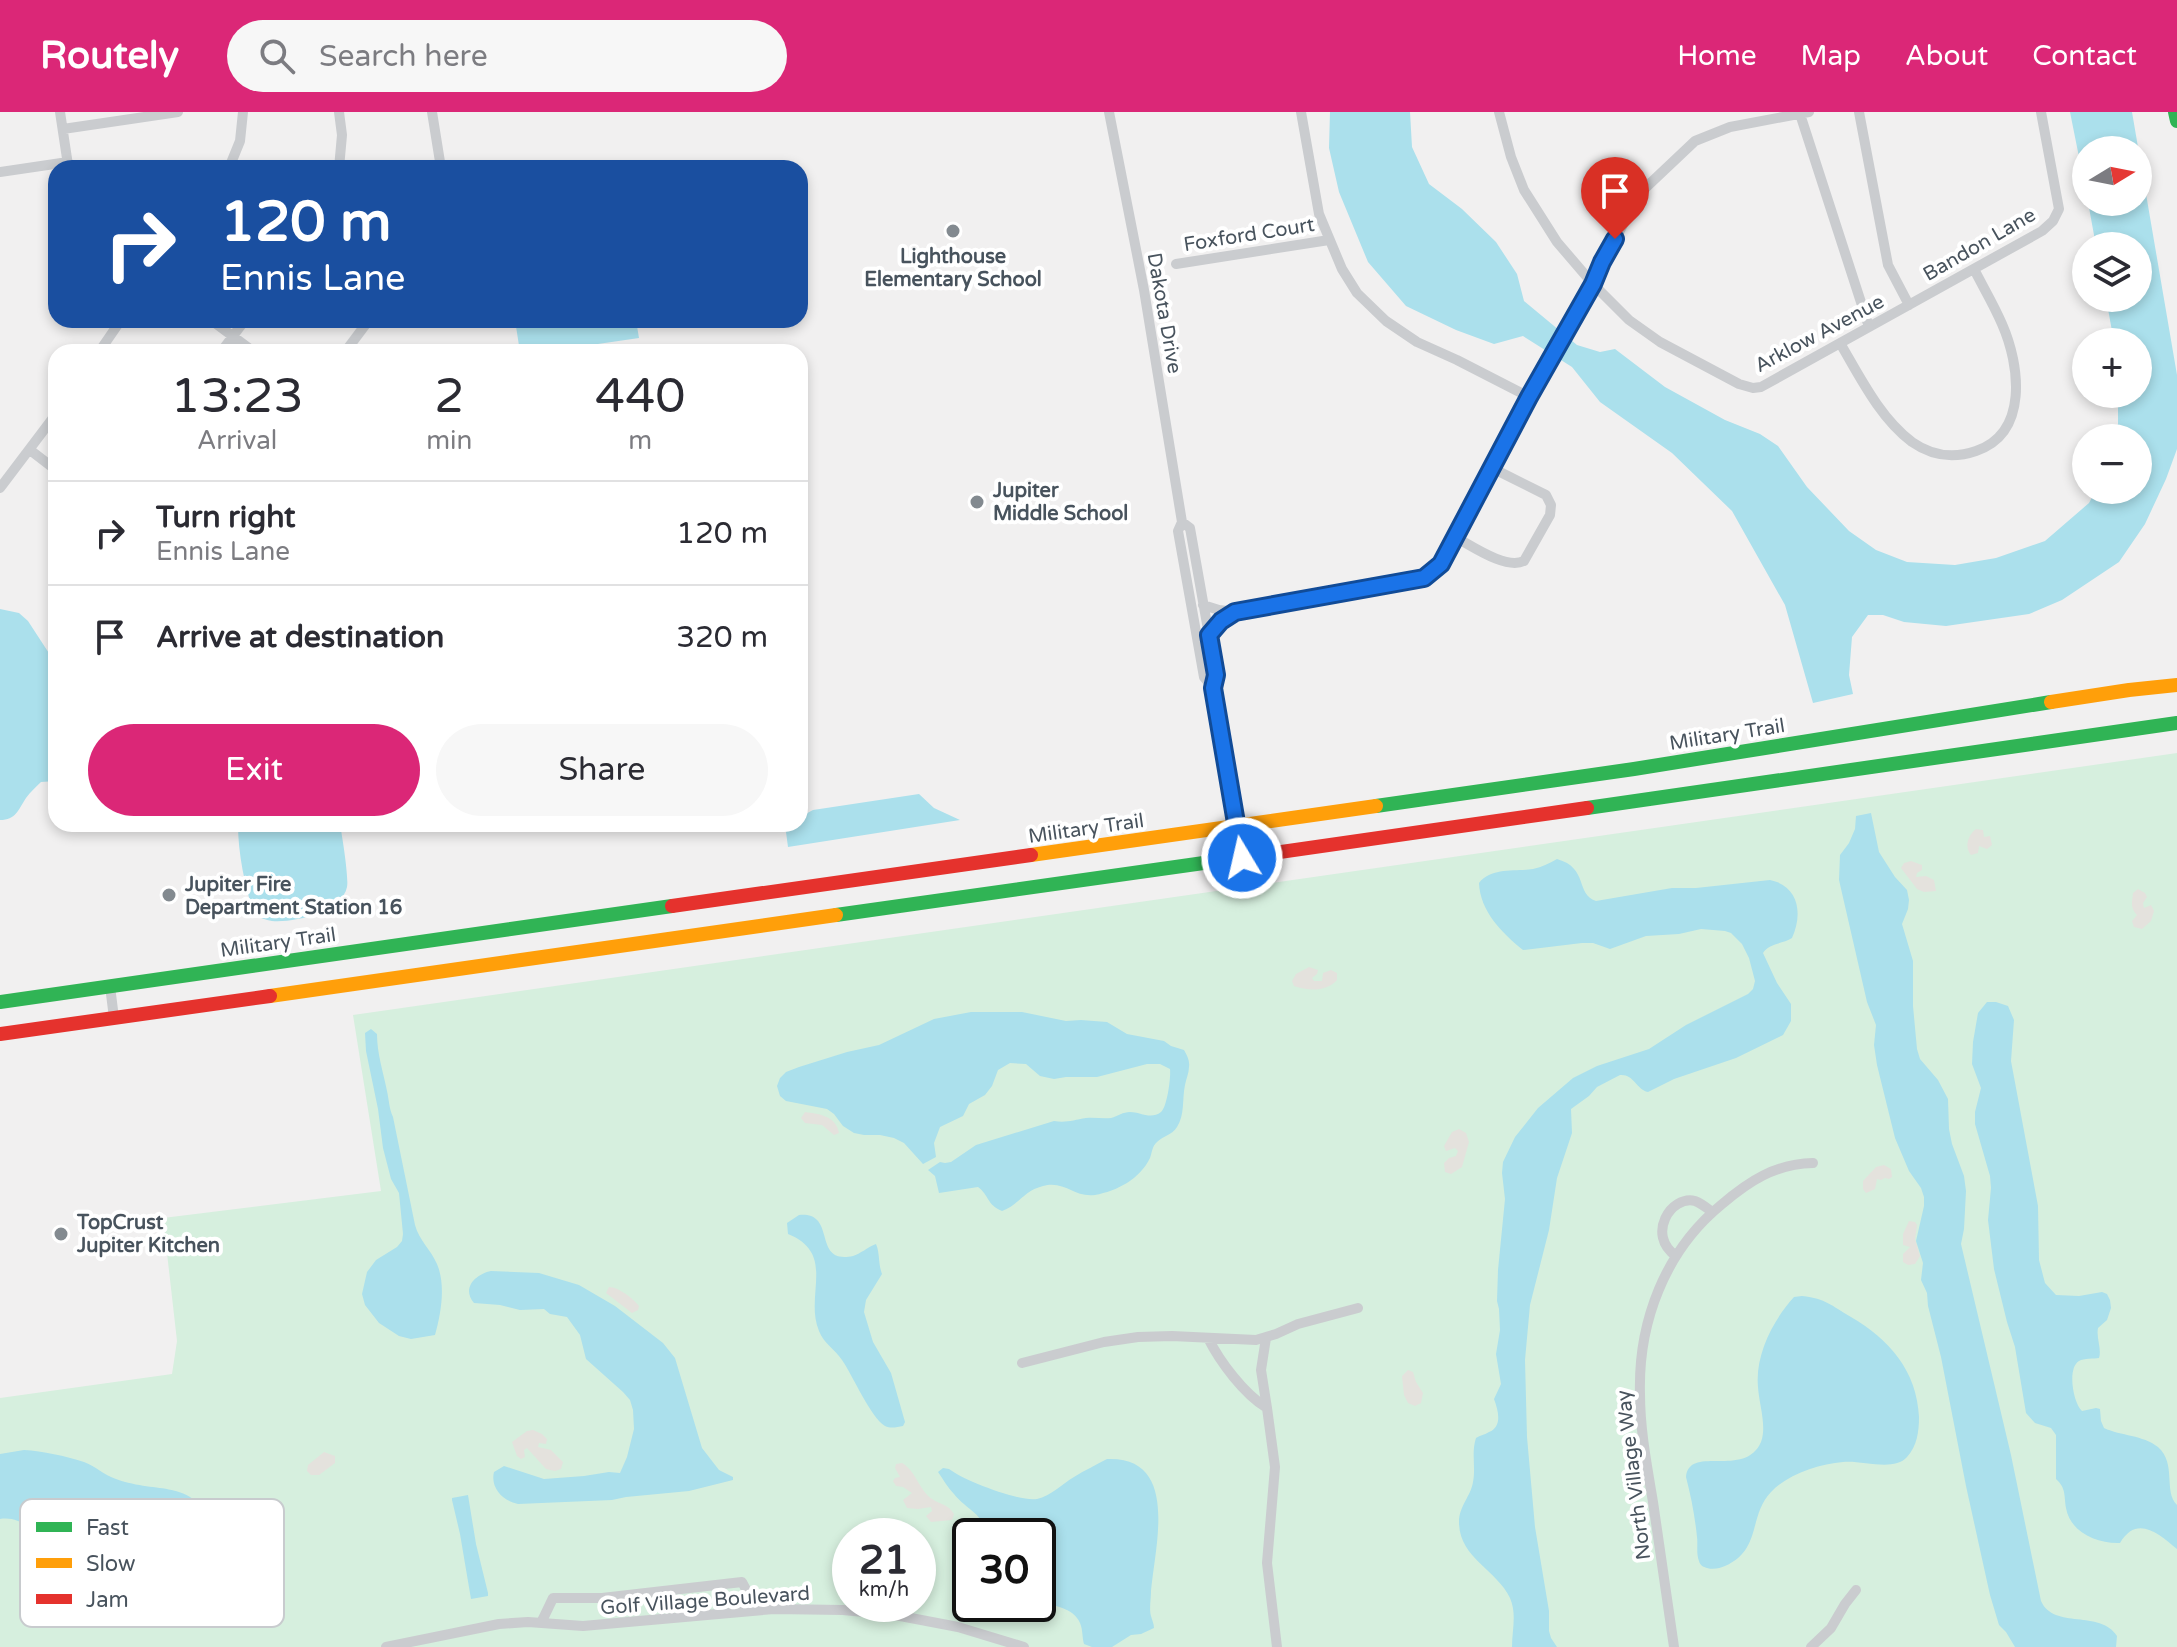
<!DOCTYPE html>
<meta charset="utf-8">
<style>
:root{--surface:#fff;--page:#f7f7f7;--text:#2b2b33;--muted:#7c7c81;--line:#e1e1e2;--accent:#db2777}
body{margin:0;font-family:"Varela Round",sans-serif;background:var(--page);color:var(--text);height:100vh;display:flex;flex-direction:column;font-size:30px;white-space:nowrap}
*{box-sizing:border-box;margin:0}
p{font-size:26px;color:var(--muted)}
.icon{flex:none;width:44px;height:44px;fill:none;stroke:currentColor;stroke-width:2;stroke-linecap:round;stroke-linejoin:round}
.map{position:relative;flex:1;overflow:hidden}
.sheet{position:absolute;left:48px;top:232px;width:760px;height:488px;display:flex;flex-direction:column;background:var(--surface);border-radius:24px;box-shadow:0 4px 12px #0003}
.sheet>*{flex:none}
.top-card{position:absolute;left:48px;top:48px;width:760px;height:168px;border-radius:24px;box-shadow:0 4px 12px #0003;background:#1a4fa0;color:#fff;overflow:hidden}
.needle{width:52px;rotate:80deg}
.tools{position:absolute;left:2072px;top:24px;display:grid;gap:16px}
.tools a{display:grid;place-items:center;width:80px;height:80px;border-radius:50%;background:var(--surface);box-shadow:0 4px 12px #0003;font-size:40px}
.speed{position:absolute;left:832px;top:1406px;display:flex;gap:16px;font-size:40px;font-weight:700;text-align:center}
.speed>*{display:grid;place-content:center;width:104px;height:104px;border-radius:50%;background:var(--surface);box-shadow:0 4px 12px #0003;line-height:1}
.speed small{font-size:20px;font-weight:400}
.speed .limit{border:4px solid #111;border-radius:12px;background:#fff;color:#111}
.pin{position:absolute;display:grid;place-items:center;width:68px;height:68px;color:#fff;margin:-82px -34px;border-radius:50% 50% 50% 0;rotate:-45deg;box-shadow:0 0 8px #0007}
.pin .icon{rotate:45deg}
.me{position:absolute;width:88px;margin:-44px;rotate:351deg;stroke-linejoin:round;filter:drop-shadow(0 0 6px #0008)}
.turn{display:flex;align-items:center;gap:28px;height:168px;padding:0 40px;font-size:36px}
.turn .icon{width:104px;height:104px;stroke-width:2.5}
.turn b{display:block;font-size:56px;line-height:68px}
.eta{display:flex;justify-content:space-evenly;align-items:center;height:136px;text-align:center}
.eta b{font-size:48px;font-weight:600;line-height:56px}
.action{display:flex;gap:16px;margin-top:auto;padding:16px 40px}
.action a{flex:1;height:92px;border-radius:48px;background:var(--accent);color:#fff;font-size:32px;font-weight:600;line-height:92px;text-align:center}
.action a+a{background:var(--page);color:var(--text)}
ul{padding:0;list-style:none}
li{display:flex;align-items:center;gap:24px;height:104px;padding:0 40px;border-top:2px solid var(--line)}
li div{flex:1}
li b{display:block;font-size:30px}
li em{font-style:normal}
header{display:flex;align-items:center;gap:48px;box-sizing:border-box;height:112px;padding:0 40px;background:var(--accent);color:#fff}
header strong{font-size:38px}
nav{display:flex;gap:44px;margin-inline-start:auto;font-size:28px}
.search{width:560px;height:72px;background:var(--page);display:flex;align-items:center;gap:20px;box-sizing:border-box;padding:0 28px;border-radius:44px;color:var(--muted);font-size:30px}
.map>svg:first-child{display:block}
.green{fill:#d6efde;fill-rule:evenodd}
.sand{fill:#e4e2dd}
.water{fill:#abe0ec}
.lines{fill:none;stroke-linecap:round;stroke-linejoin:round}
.street{stroke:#cacccf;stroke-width:10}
.fast{stroke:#30b455;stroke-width:14}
.slow{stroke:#ff9f0a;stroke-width:14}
.jam{stroke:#e5322d;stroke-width:14}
.route-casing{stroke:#114b97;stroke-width:20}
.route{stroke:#1a73e8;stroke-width:14}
.poi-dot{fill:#838a90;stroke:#fff;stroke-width:3}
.labels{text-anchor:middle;stroke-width:8;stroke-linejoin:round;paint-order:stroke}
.street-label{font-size:20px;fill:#48535d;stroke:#fff}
.poi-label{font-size:20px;font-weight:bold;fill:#48535d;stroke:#fff;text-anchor:start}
.key{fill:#fff;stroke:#c8cbce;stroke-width:2}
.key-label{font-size:22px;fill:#48535d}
</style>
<header>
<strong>Routely</strong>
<div class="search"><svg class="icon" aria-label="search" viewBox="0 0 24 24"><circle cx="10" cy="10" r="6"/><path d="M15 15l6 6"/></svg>Search here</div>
<nav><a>Home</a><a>Map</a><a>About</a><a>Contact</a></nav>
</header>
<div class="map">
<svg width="2177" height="1535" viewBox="0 0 2177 1535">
<rect width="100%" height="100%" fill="#f1f0f0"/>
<path class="green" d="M2177,641V1535H0V1286L172,1262L177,1229L163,1106L381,1079L353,903ZM850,1424H918V1492H850ZM970,1424H1038V1492H970Z"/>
<path class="sand" d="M1976,717L1983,718L1984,725L1990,724L1992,733L1987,737L1979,734L1978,741L1971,743C1964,735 1968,723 1976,717Z
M1911,749L1922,753V758L1917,761L1916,765L1926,764L1934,768L1936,779L1924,780L1917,777L1901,756L1904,751Z
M2138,777L2145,781L2147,785L2143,791L2144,796L2151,793L2154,799L2151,809L2142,817L2134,815L2132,809L2137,803C2130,795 2132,791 2133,781Z
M1309,855L1318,858L1317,862L1312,866L1314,869H1322L1323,861L1331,858L1337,861V868C1326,880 1309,879 1294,874L1292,869L1296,862Z
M805,1000C820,1002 836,1004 839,1021L834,1023L822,1013L805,1011L801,1006Z
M1459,1017L1466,1021L1469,1030L1462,1055L1451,1062L1445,1060L1444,1051L1449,1046L1456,1044L1458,1039L1455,1036L1446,1039L1444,1034L1452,1020Z
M1884,1053L1891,1057L1892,1065L1889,1067L1885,1066L1881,1068L1877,1067L1875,1077L1866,1081L1863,1077V1069L1876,1055Z
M1909,1109L1915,1110L1917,1113L1915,1127L1920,1144L1915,1152L1908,1153L1903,1150V1142L1910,1135L1903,1133V1122Z
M609,1175C618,1175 633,1186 639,1194L638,1198L632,1201L606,1181Z
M1408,1258L1413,1260L1416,1270L1423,1281L1421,1291L1415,1294L1408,1291L1404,1283L1402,1264Z
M533,1318L542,1322L547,1327L546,1332L539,1331L538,1335L551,1338L563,1350L561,1357L555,1359L546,1357L527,1336L524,1338L525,1345L521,1347L517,1344L512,1330L527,1319Z
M324,1340L335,1344V1351L319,1363H311L307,1359L308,1353Z
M902,1351C916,1359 919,1378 932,1387C941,1393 948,1392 954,1402L952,1408L931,1410L926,1404L932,1399L931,1395L918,1397L907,1396L903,1388L912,1381L903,1375L896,1374L893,1369L895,1366L900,1365L895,1356L896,1352Z"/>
<path class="water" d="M1330,0H1410L1412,35L1429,72L1462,97L1496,130L1517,162L1524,189L1577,233L1600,240L1615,237L1665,275L1725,308L1760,322L1778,334L1807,375L1849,419L1876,438L1907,450L1955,453L1996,446L2045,429L2089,391L2096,378H2138V326H2115L2118,312V282H2138V230H2114L2106,186H2138V134H2096L2088,90H2138V38H2086V80L2070,0H2132L2177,263V337L2166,367L2145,412L2119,450L2062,488L2029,502L1946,514L1904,510L1883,503H1868L1852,525L1849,563L1853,582L1813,591L1785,493L1732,399L1672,341L1600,290L1572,255L1523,224L1494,232L1456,218L1406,194L1368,150L1339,80L1329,36Z
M515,208H636L639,226L543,240H520Z
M0,497L19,501L28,509L56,552V669L41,670C36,675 30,680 26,686C18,698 16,708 0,708Z
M919,682L934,696L960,708L788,735L786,720L791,712H800V705L813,698Z
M1871,701L1879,740L1895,765L1907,778L1909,788L1908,797L1902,812L1913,849V894L1917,937L1920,947L1938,968L1948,987L1949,1017L1952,1032L1964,1064L1966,1079L1964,1117L1961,1132L2011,1343L2041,1489C2054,1518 2100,1497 2117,1524L2116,1535H2015L2006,1520L1999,1513L1990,1483L1966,1374L1941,1245L1928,1194L1927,1181L1921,1168L1923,1151L1916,1129L1924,1094V1085L1921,1076L1909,1059L1895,1026L1877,953L1874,933L1876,913L1867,890L1839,768L1840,743L1849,731L1855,717L1856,704Z
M238,712H340C342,723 349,766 347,775C342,800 294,811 272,809C265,808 260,805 254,803C245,773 238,743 238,712Z
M1557,747C1589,756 1575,782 1596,789L1672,776H1696L1770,768C1799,774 1803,802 1792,826C1783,832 1769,831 1763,841L1777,871L1791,892V909L1783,923L1736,946L1674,967L1648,980C1636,977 1634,962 1620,963L1597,975L1589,984L1571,997L1572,1021L1557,1066L1549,1118L1530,1193L1525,1248L1527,1325L1535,1415L1549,1499V1519L1551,1526L1557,1535H1512C1512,1518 1517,1502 1510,1486C1497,1458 1459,1446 1459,1410C1459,1394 1471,1384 1473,1370C1476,1355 1471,1341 1476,1326C1480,1323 1485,1323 1489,1320C1503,1314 1498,1298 1494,1287L1501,1272L1496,1242L1500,1218L1499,1197L1497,1189L1498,1158L1505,1087L1502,1061L1503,1050L1515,1025L1538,996L1573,966L1597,954L1649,937L1686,913L1748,882L1753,877L1755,869L1749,846L1742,832L1731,821L1725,819L1701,817L1679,822L1646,824L1610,837L1593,831H1582L1523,838C1502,821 1480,799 1479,771C1491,755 1516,760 1533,757C1542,755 1550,751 1557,747Z
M1987,890H1996L2008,894L2014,908L2011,949L2038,1094L2039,1148L2045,1171L2056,1183L2079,1184L2102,1180L2107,1182L2110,1188L2111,1196L2107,1208L2098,1216C2096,1226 2102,1237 2099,1246C2094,1247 2084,1246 2079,1249C2067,1256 2073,1291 2082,1299L2096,1296L2100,1297L2101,1309L2104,1316C2121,1324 2143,1323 2158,1335C2177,1352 2163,1379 2177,1393V1437C2159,1422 2137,1402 2120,1431C2097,1432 2070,1420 2066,1396C2064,1383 2066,1376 2056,1367V1323L2051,1316L2035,1311L2026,1301L2015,1235L2007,1210L1994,1157L1988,1108L1991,1076L1990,1064L1975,1012V1000L1981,976L1972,952L1973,930L1978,901Z
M971,900H1022L1066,909L1081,908L1107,910L1127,922L1164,929L1171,934L1184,938C1187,943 1190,949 1189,955C1189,961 1186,967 1185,973C1182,987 1185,1003 1177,1015C1172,1023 1163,1024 1157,1030C1152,1034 1152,1041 1150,1046C1140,1067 1117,1079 1095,1083C1074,1086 1065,1068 1043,1074C1023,1079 1018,1094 1002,1099C987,1093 989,1083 978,1075L939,1081L935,1064L928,1058L940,1050L945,1051L951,1050L976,1033L1054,1009C1066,1011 1074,1008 1086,1006C1094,1005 1103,1007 1111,1006C1118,1004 1123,1000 1130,1000C1140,1000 1151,1008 1161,1000C1167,995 1171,966 1170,957L1160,952H1147L1097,965H1066L1054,967L1040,964L1026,952L1010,951L998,958L992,974L985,983L969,992L963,1004L940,1015L934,1031L936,1045L923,1052L904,1031L894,1026L880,1023H864L854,1021L843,1014L834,1002L827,997L786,989L780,984L777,974L780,966L786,960L799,955L847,940L879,933L934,907Z
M371,917L377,922C377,942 383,959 387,979C389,988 389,996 393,1005L415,1113C419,1128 431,1138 437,1152C446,1173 441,1202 435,1223L411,1227L399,1224L379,1211L365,1193L362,1182L367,1160L376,1148L397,1135L402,1129L403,1122L399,1081L391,1067L383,1036L378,997L366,939L365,921Z
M799,1103C838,1099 811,1153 853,1144C860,1142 868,1135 876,1132C880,1141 878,1151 882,1162L866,1188L864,1200L873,1230L891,1261L905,1310L903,1314C897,1315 891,1317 885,1314C871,1306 853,1264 842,1248C835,1237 824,1232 819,1219C804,1183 837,1142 788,1122L787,1111Z
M491,1159L539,1161L579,1173L615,1194L663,1231L675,1246L702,1336L719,1358L733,1365V1368L689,1379L626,1385L612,1388L518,1392C503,1389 490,1376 494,1360L504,1354L544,1367L584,1364L609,1360L620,1361L627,1345L634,1317L633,1298L630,1288L623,1280L586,1247L580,1223L567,1205L550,1202L544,1197L520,1198L500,1193L474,1191C461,1176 476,1162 491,1159Z
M1802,1184C1827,1187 1830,1193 1851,1205C1889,1227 1917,1259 1919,1305C1919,1320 1917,1334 1907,1345C1894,1360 1862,1348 1843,1350C1819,1352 1788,1362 1771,1380C1748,1404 1762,1438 1725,1454C1720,1456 1714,1458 1707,1456C1703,1455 1700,1453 1699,1449C1696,1442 1698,1432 1697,1425C1695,1405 1691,1384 1686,1365C1689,1332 1745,1367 1761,1330C1767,1314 1759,1292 1758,1275C1755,1243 1773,1208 1794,1185Z
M24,1338C43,1339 65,1344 84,1350C95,1354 104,1363 116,1367C161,1383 186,1365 217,1413C223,1423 228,1436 225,1448C223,1457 211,1465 202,1465C187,1466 169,1457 158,1446C149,1438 148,1425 135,1420C125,1416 85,1426 69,1425C57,1425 45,1422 34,1417C21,1411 15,1405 0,1407V1342Z
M1107,1347C1180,1344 1155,1434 1151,1479C1151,1487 1149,1497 1151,1504C1152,1508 1154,1512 1154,1516L1141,1522L1131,1523L1112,1535H1092L1084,1532C1082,1525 1083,1518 1080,1511C1074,1496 1053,1493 1038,1490V1424H985C986,1402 965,1397 954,1382C948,1376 943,1367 938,1360L943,1356L949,1357C963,1368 1019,1390 1037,1387C1051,1384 1062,1372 1074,1365C1085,1358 1096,1353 1107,1347Z
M468,1383L476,1432L488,1481V1484L471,1487L460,1422L452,1388V1386Z"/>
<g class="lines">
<path class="street" d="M60,0L68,53
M339,0L342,23L339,56
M432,0L441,56
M1109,0L1144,178L1182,410L1178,419L1204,565L1213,576
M1301,0L1319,102L1342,157L1357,181L1386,209L1417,230L1457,248L1529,285
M1499,0L1511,45L1524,78L1557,130L1593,172L1629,208L1660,230L1739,272L1753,276L1761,275L2042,119L2053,109L2059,97L2041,0
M1859,0L1888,153L1909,193
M1800,2L1869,215
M63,17L178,0
M229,56L240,29L243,0
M0,60L68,50
M1176,152L1329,128
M211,208L254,240
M1840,231C1860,265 1880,306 1912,330C1932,344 1953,347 1976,339C2029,321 2020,253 2002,212C1994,193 1983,175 1974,157
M99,240L121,208
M221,240L245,208
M345,240L369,208
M30,338L56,358
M0,376L56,302
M1182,410L1190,416L1216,563L1213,576L1242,746
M1455,425C1472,434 1506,458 1524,449L1550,403L1551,393L1546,383L1492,356
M1203,493L1219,498L1235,500L1424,466L1441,452L1640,81L1695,29L1730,15L1809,0
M1209,523L1221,509L1235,500
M110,874L114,906
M1676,1144C1646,1123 1671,1083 1695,1089C1701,1091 1707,1096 1712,1100
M1208,1226C1220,1250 1244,1282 1267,1296L1275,1355L1267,1451L1277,1535
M1266,1226L1261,1258L1267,1296
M1022,1251L1104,1230L1138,1225L1172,1224L1256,1228L1276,1222L1298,1212L1358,1196
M541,1511L553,1486H602L742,1470L757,1498
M386,1535L499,1512L528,1510L583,1514L774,1497L843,1498L895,1503L958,1515L1024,1535
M1674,1535C1667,1487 1660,1439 1653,1390C1647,1354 1640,1318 1640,1282C1638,1210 1665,1139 1721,1093C1749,1069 1775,1052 1813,1051
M1811,1535L1831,1516L1845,1492L1856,1478"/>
<path class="fast" d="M2175,0L2177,9
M1376,694L1634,657L2051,590
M1587,696L2177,611
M836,803L1239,746
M0,890L672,794"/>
<path class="slow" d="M2051,590L2129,578L2177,573
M1031,743L1376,694
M270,884L836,803"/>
<path class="jam" d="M1239,746L1587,696
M672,794L1031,743
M0,922L270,884"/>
</g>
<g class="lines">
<g class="route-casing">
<path id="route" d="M1242,746L1213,576L1216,563L1209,523L1221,509L1235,500L1424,466L1441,452L1529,285L1593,172L1602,150L1615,127"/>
</g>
<use href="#route" class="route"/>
</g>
<g class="poi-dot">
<circle cx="953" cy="119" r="8"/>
<circle cx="977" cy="390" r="8"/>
<circle cx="169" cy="783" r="8"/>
<circle cx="61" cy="1122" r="8"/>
</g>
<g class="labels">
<g class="street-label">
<text transform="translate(1249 122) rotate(-9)" y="7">Foxford Court</text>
<text transform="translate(1979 132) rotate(-30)" y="7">Bandon Lane</text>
<text transform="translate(1165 201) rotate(80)" y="7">Dakota Drive</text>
<text transform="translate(1819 221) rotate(-28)" y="7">Arklow Avenue</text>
<text transform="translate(1727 622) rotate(-9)" y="7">Military Trail</text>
<text transform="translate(1086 716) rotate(-8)" y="7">Military Trail</text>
<text transform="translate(278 830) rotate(-8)" y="7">Military Trail</text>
<text transform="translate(1633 1363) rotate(-97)" y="7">North Village Way</text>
<text transform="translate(705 1488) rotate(-4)" y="7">Golf Village Boulevard</text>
</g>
<g class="poi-label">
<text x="953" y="151" text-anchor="middle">Lighthouse<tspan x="953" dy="23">Elementary School</tspan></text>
<text x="993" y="385">Jupiter<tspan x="993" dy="23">Middle School</tspan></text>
<text x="185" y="779">Jupiter Fire<tspan x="185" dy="23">Department Station 16</tspan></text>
<text x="77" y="1117">TopCrust<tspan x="77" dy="23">Jupiter Kitchen</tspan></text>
</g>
</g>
<rect x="20" y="1387" width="264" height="128" rx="12" class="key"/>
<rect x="36" y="1410" width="36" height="10" fill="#30b455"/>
<rect x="36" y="1446" width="36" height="10" fill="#ff9f0a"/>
<rect x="36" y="1482" width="36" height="10" fill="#e5322d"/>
<g class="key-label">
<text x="86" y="1423">Fast</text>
<text x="86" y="1459">Slow</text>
<text x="86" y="1495">Jam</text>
</g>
</svg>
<div class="tools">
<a><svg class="needle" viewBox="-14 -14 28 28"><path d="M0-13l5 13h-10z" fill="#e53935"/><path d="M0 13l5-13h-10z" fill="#7c7c81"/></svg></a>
<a><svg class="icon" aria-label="layers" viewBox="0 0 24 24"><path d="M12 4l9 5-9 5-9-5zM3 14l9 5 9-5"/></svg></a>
<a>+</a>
<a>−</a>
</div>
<div class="speed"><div>21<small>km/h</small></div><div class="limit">30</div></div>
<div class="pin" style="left:1615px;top:127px;background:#d93025"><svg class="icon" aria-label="arrive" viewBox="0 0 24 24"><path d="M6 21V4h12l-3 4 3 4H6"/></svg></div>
<svg class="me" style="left:1242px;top:746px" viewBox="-20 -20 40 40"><circle r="17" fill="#1a73e8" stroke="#fff" stroke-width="3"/><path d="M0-11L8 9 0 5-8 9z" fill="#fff"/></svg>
<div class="top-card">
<div class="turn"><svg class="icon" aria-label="right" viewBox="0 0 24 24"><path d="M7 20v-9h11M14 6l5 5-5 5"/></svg><div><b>120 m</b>Ennis Lane</div></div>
</div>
<section class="sheet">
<div class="eta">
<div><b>13:23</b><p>Arrival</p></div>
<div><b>2</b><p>min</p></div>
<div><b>440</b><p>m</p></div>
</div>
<ul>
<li><svg class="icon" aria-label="right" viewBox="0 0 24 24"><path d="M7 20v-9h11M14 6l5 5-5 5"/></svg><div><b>Turn right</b><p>Ennis Lane</p></div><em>120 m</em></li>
<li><svg class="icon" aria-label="arrive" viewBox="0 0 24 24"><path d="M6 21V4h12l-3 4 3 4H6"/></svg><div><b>Arrive at destination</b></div><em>320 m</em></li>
</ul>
<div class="action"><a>Exit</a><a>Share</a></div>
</section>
</div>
